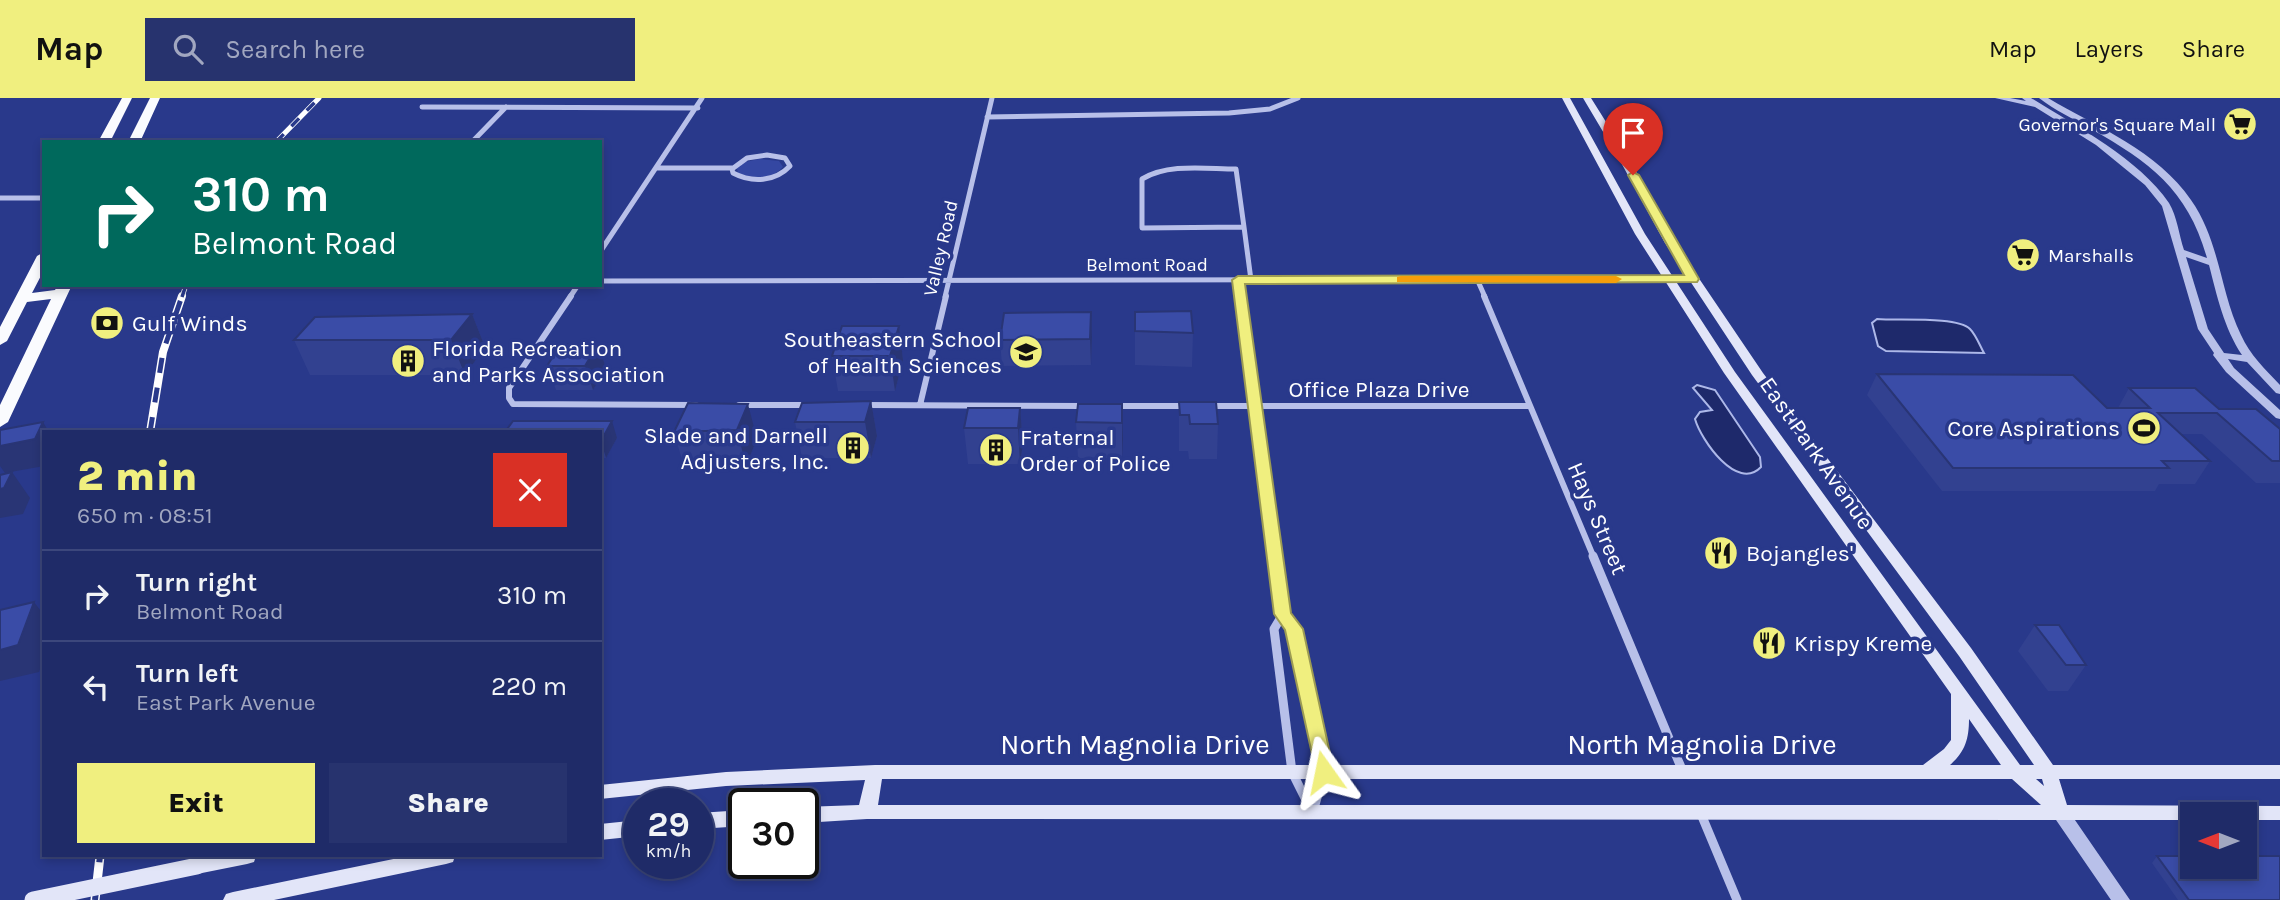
<!DOCTYPE html>
<meta charset="utf-8">
<style>
:root{--surface:#1f2b68;--page:#27336e;--text:#f1f3f6;--muted:#a1a7c0;--line:#3c477c;--accent:#f0ef7f}
body{margin:0;font-family:Karla,sans-serif;background:var(--page);color:var(--text);height:100vh;display:flex;flex-direction:column;font-size:26px;white-space:nowrap}
*{box-sizing:border-box;margin:0}
p{font-size:23px;color:var(--muted)}
.icon{flex:none;width:38px;height:38px;fill:none;stroke:currentColor;stroke-width:2;stroke-linecap:round;stroke-linejoin:round}
.map{position:relative;flex:1;overflow:hidden}
.details{position:absolute;left:42px;top:332px;width:560px;height:427px;display:flex;flex-direction:column;background:var(--surface);border-radius:0px;box-shadow:0 4px 10px #0003,0 0 0 2px var(--line)}
.details>*{flex:none}
.top-card{position:absolute;left:42px;top:42px;width:560px;height:147px;border-radius:0px;box-shadow:0 4px 10px #0003,0 0 0 2px var(--line);background:#00695c;color:#fff;overflow:hidden}
.needle{width:46px;rotate:270deg}
.buttons{position:absolute;left:2180px;top:704px;display:grid;gap:14px}
.buttons a{display:grid;place-items:center;width:77px;height:77px;border-radius:0px;background:var(--surface);box-shadow:0 4px 10px #0003,0 0 0 2px var(--line);font-size:35px}
.speed{position:absolute;left:623px;top:690px;display:flex;gap:14px;font-size:35px;font-weight:700;text-align:center}
.speed>*{display:grid;place-content:center;width:91px;height:91px;border-radius:50%;background:var(--surface);box-shadow:0 4px 10px #0003,0 0 0 2px var(--line);line-height:1}
.speed small{font-size:18px;font-weight:400}
.speed .limit{border:4px solid #111;border-radius:10px;background:#fff;color:#111}
.pin{position:absolute;display:grid;place-items:center;width:60px;height:60px;color:#fff;margin:-72px -30px;border-radius:50% 50% 50% 0;rotate:-45deg;box-shadow:0 0 7px #0007}
.pin .icon{rotate:45deg}
.me{position:absolute;width:77px;margin:-38px;rotate:348deg;stroke-linejoin:round;filter:drop-shadow(0 0 5px #0008)}
.turn{display:flex;align-items:center;gap:24px;height:147px;padding:0 35px;font-size:32px}
.turn .icon{width:91px;height:91px;stroke-width:2.5}
.turn b{display:block;font-size:49px;line-height:60px}
.round{display:grid;place-items:center;flex:none;width:74px;height:74px;border-radius:0px;background:var(--page)}
.head{display:flex;align-items:center;justify-content:space-between;height:119px;padding:0 35px}
h1{font-size:42px;font-weight:800;line-height:52px;color:var(--accent)}
.action{display:flex;gap:14px;margin-top:auto;padding:14px 35px}
.action a{flex:1;height:80px;border-radius:0px;background:var(--accent);color:#111;font-size:28px;font-weight:800;line-height:80px;text-align:center}
.action a+a{background:var(--page);color:var(--text)}
ul{padding:0;list-style:none}
li{display:flex;align-items:center;gap:21px;height:91px;padding:0 35px;border-top:2px solid var(--line)}
li div{flex:1}
li b{display:block;font-size:26px}
li em{font-style:normal}
header{display:flex;align-items:center;gap:42px;box-sizing:border-box;height:98px;padding:0 35px;background:var(--accent);color:#111}
header strong{font-size:33px}
nav{display:flex;gap:38px;margin-inline-start:auto;font-size:24px}
.search{width:490px;height:63px;background:var(--page);display:flex;align-items:center;gap:18px;box-sizing:border-box;padding:0 24px;border-radius:0px;color:var(--muted);font-size:26px}
.map>svg:first-child{display:block}
.green{fill:#3447a2}
.water{fill:#1e296b;stroke:#adb8e9;stroke-width:2}
.lines{fill:none;stroke-linecap:round;stroke-linejoin:round}
.minor-far2{stroke:#b8c0e9;stroke-width:5}
.minor-far1{stroke:#b8c0e9;stroke-width:6}
.minor{stroke:#b8c0e9;stroke-width:9}
.tertiary{fill:#b8c0e9;fill-rule:evenodd}
.secondary{fill:#e2e5f8;fill-rule:evenodd}
.primary{fill:#fafbfe;fill-rule:evenodd}
.rail-far2-casing{stroke:#fff;stroke-width:5}
.rail-far1-casing{stroke:#fff;stroke-width:8}
.rail-casing{stroke:#fff;stroke-width:9}
.rail-far2{stroke:#29398b;stroke-width:3.5;stroke-dasharray:11;stroke-linecap:butt}
.rail-far1{stroke:#29398b;stroke-width:5;stroke-dasharray:15;stroke-linecap:butt}
.rail{stroke:#29398b;stroke-width:6;stroke-dasharray:19;stroke-linecap:butt}
.secondary-bridge{stroke:#e2e5f8;stroke-width:17}
.wall{fill:#324190}
.shaded-wall{fill:#293575}
.building{fill:#3a4ca7;stroke:#293575;stroke-width:2}
.route{fill:#f0ef7f;stroke:#9c9b53;stroke-width:2}
.slow{fill:#f59e0b}
.labels{text-anchor:middle;stroke-width:7;stroke-linejoin:round;paint-order:stroke}
.far-poi-label{font-size:19px;fill:#fff;stroke:#29398b;text-anchor:end}
.far-street-label{font-size:19px;fill:#fff;stroke:#29398b}
.poi-label{font-size:23px;fill:#fff;stroke:#29398b;text-anchor:start}
.street-label{font-size:23px;fill:#fff;stroke:#29398b}
.near-street-label{font-size:28px;fill:#fff;stroke:#29398b}
</style>
<header>
<strong>Map</strong>
<div class="search"><svg class="icon" aria-label="search" viewBox="0 0 24 24"><circle cx="10" cy="10" r="6"/><path d="M15 15l6 6"/></svg>Search here</div>
<nav><a>Map</a><a>Layers</a><a>Share</a></nav>
</header>
<div class="map">
<svg width="2280" height="802" viewBox="0 0 2280 802">
<rect width="100%" height="100%" fill="#29398b"/>
<path class="green" d="M759,61L779,63L783,69C771,82 755,80 738,76L737,70L745,64Z"/>
<path class="water" d="M1877,221C1897,223 1957,218 1970,231C1976,237 1980,248 1984,255L1886,253L1878,248L1872,225Z
M1697,287L1715,292L1760,359L1761,369C1737,394 1701,342 1695,321L1700,314L1712,312L1693,290Z"/>
<g class="lines">
<path class="minor-far2" d="M422,9L698,10
M987,19L1229,15L1270,11L1298,0
M472,44L506,9
M767,57L785,60L790,68C775,84 752,85 733,75L732,71L747,60Z
M657,70H733
M1236,71L1244,129L1142,130V81C1169,65 1206,71 1236,71Z
M0,100H44
M1244,129L1251,182
M600,154L702,0
M1477,181L1485,199
M1238,182L1240,199
M600,183L1693,181
M570,199L578,187
M945,199L992,0"/>
<path class="minor-far1" d="M571,198L509,290V300L513,306L696,307
M1240,198L1275,460
M1484,198L1594,460
M739,307H808
M865,307L1084,308
M920,307L946,198
M1114,308H1186
M1208,308H1530"/>
<path class="minor" d="M1275,458L1283,516L1294,531L1324,674L1313,714
M1593,458L1683,674
M1283,516L1274,531L1292,674L1312,714
M1701,716L1737,802"/>
<path class="tertiary" d="M1995,0H2010L2026,3L2022,0H2031C2076,28 2139,61 2169,105C2177,118 2179,137 2184,152L2207,160C2188,92 2150,64 2091,31C2074,21 2054,12 2039,0H2048C2097,29 2158,53 2191,102C2220,143 2220,194 2241,237C2250,257 2265,271 2280,287V296L2276,295L2247,264L2228,261L2234,270L2280,312V321L2276,320L2226,274L2213,257L2214,255L2198,231L2162,108L2145,87L2096,47L2035,9ZM2186,159L2209,167C2217,198 2224,230 2242,257L2224,255L2208,231Z
M2060,707L2066,709L2130,802H2111L2054,719L2052,714L2054,709Z"/>
<path class="secondary" d="M1562,0H1570L1645,136L1735,274L2020,667H2034L1959,558L1752,277L1665,145L1618,59L1583,0H1591L1628,59L1675,145L1763,275L1971,550L2053,667H2280V681H2059L2067,707L2280,708V722H2245V716H2193V722L867,721L803,725V709L859,707L865,682L726,688L600,701V687L726,674L875,667H1923L1944,651L1951,642V596L1724,275L1635,136ZM1969,621L2001,667H1950C1965,654 1969,641 1969,621ZM882,681H2012L2041,707H878ZM2036,681H2042L2044,688Z
M744,712V728L698,731V715Z
M639,722V738L600,742V726Z
M208,758H256L254,764L247,766L197,776L190,774L188,768L190,762Z
M408,758H455L453,764L446,766L274,802H223L226,796L233,794Z"/>
<path class="primary" d="M122,0H132L110,44H98Z
M150,0H160L140,44H128Z
M44,154V172L32,195L55,192L58,187H72L8,324L0,329V307L51,201L27,204L7,243L0,247V229L37,158Z"/>
<g class="rail-far2-casing">
<path id="rail-far2" d="M276,44L319,0
M182,199L186,187"/>
</g>
<g class="rail-far1-casing">
<path id="rail-far1" d="M150,334L163,254L182,198"/>
</g>
<g class="rail-casing">
<path id="rail" d="M95,802L100,758"/>
</g>
<use href="#rail-far2" class="rail-far2"/>
<use href="#rail-far1" class="rail-far1"/>
<use href="#rail" class="rail"/>
<path class="secondary-bridge" d="M33,802L197,768"/>
</g>
<path class="wall" d="M1091,214L1092,240L1091,267L1002,268L1000,242Z
M1135,214L1193,235L1192,269L1135,267Z
M472,216L485,249L465,277H310L294,242Z
M899,228L903,262L895,293H838L832,258Z
M598,246L606,270L593,292H556L547,268Z
M1877,276L2107,310H2118L2129,290L2219,311L2280,331V385H2256L2202,336H2181L2210,363L2195,386H2159L2155,393H1942L1867,297Z
M871,303L877,338L871,360H802L795,324Z
M1179,304L1218,326L1217,361H1189L1188,353H1179Z
M688,305L757,341L746,368L684,369L674,334Z
M1122,306V360H1078L1076,324Z
M1020,310L1023,345L1020,366H968L964,330Z
M600,334L617,340L606,360H600Z
M2035,527L2086,567L2068,593H2048L2018,553Z
M2157,758L2280,802H2178L2152,765Z"/>
<path class="shaded-wall" d="M1091,214L1092,240L1091,267L1090,241Z
M472,216L485,249L465,277L451,242Z
M899,228L903,262L895,293L890,258Z
M598,246L606,270L593,292L585,268Z
M871,303L877,338L871,360L865,324Z
M748,306L757,341L746,368L737,332Z
M1122,306L1123,341L1122,360Z
M1020,310L1023,345L1020,366L1018,330Z
M612,323L617,340L606,360L601,343Z
M43,324L49,334H44V368L5,375L0,368V348Z
M12,374L30,400L23,416L0,420V391Z
M34,504L44,517V560L39,574L0,583V552Z"/>
<path class="building" d="M1191,213L1193,235L1135,233V214Z
M1091,214L1090,241L1000,242L1004,215Z
M472,216L451,242H294L315,219Z
M842,228H899L890,258H832Z
M561,246H598L585,268H547Z
M1877,276L2073,277L2107,310H2150L2129,290H2195L2219,311H2256L2280,331V363H2272L2217,315H2158L2210,363H2162L2169,370H1953Z
M871,303L865,324H795L802,305Z
M1179,304H1216L1218,326H1190L1189,317H1180Z
M688,305L748,306L737,332L674,334Z
M1078,306H1122V325L1076,324Z
M968,310H1020L1018,330H964Z
M513,323H612L601,343L600,334H505Z
M43,324L35,341L0,348V332Z
M12,374L4,390L0,391V377Z
M34,504L18,547L0,552V512Z
M2035,527H2059L2086,567H2066Z
M2157,758H2193V768H2245V758H2280V802H2189Z"/>
<path class="route" d="M1633,74L1639,77L1699,181L1697,184L1245,186L1291,515L1303,531L1334,674L1332,679L1324,682L1317,679L1285,532L1274,516L1232,182L1238,178L1684,177L1628,77Z"/>
<path class="slow" d="M1401,178H1616L1622,181L1616,185L1397,184V179Z"/>
<defs>
<g id="supermarket-disc" transform="scale(1.75)"><circle r="9.5" fill="#f0ef7f" stroke="#29398b"/><path d="M-6-5.5h2.5l.6 2H6L4.5 2H-2.5L-4.4-4H-6ZM-1.5 3.2a1.3 1.3 0 1 0 .1 0ZM3 3.2a1.3 1.3 0 1 0 .1 0Z" fill="#111"/></g>
<g id="bank-disc" transform="scale(1.75)"><circle r="9.5" fill="#f0ef7f" stroke="#29398b"/><path d="M-6-4H6V4H-6ZM0-2.3a2.3 2.3 0 1 0 0 4.6a2.3 2.3 0 1 0 0-4.6Z" fill="#111"/></g>
<g id="school-disc" transform="scale(1.75)"><circle r="9.5" fill="#f0ef7f" stroke="#29398b"/><path d="M0-5L7-2L0 1L-7-2ZM-4 1L0 2.5L4 1V4Q0 6-4 4Z" fill="#111"/></g>
<g id="building-disc" transform="scale(1.75)"><circle r="9.5" fill="#f0ef7f" stroke="#29398b"/><path d="M-4-6H4V6H1V3H-1V6H-4ZM-2.5-4.3h1.7v1.8h-1.7ZM.8-4.3h1.7v1.8H.8ZM-2.5-1h1.7V.8h-1.7ZM.8-1h1.7V.8H.8Z" fill="#111"/></g>
<g id="stadium-disc" transform="scale(1.75)"><circle r="9.5" fill="#f0ef7f" stroke="#29398b"/><path d="M0-5a6.5 5 0 1 0 0 10a6.5 5 0 1 0 0-10ZM-3.5-1.8h7v3.6h-7Z" fill="#111"/></g>
<g id="restaurant-disc" transform="scale(1.75)"><circle r="9.5" fill="#f0ef7f" stroke="#29398b"/><path d="M-5-6h1v4h1v-4h1v4h1v-4h1v5L-1.5 .5V6h-2V.5L-5-1ZM5-6V6H3V1.5H1.5Q1.5-4 5-6Z" fill="#111"/></g>
</defs>
<g fill-rule="evenodd">
<use href="#supermarket-disc" x="2240" y="26"/>
<use href="#supermarket-disc" x="2023" y="157"/>
<use href="#bank-disc" x="107" y="225"/>
<use href="#school-disc" x="1026" y="254"/>
<use href="#building-disc" x="408" y="263"/>
<use href="#stadium-disc" x="2144" y="330"/>
<use href="#building-disc" x="853" y="350"/>
<use href="#building-disc" x="996" y="352"/>
<use href="#restaurant-disc" x="1721" y="455"/>
<use href="#restaurant-disc" x="1769" y="545"/>
</g>
<g class="labels">
<g class="far-poi-label">
<text x="2216" y="33">Governor's Square Mall</text>
<text x="2048" y="164" text-anchor="start">Marshalls</text>
</g>
<g class="far-street-label">
<text transform="translate(940 150) rotate(-77)" y="7">Valley Road</text>
<text x="1147" y="173">Belmont Road</text>
</g>
<g class="poi-label">
<text x="132" y="233">Gulf Winds</text>
<text x="1002" y="249" text-anchor="end">Southeastern School<tspan x="1002" dy="26">of Health Sciences</tspan></text>
<text x="432" y="258">Florida Recreation<tspan x="432" dy="26">and Parks Association</tspan></text>
<text x="2120" y="338" text-anchor="end">Core Aspirations</text>
<text x="828" y="345" text-anchor="end">Slade and Darnell<tspan x="828" dy="26">Adjusters, Inc.</tspan></text>
<text x="1020" y="347">Fraternal<tspan x="1020" dy="26">Order of Police</tspan></text>
<text x="1746" y="463">Bojangles'</text>
<text x="1794" y="553">Krispy Kreme</text>
</g>
<g class="street-label">
<text x="1379" y="299">Office Plaza Drive</text>
<text transform="translate(1817 355) rotate(55)" y="8">East Park Avenue</text>
<text transform="translate(1598 420) rotate(67)" y="8">Hays Street</text>
</g>
<g class="near-street-label">
<text x="1135" y="656">North Magnolia Drive</text>
<text x="1702" y="656">North Magnolia Drive</text>
</g>
</g>
</svg>
<div class="buttons">
<a><svg class="needle" viewBox="-14 -14 28 28"><path d="M0-13l5 13h-10z" fill="#e53935"/><path d="M0 13l5-13h-10z" fill="#a1a7c0"/></svg></a>
</div>
<div class="speed"><div>29<small>km/h</small></div><div class="limit">30</div></div>
<div class="pin" style="left:1633px;top:77px;background:#d93025"><svg class="icon" aria-label="arrive" viewBox="0 0 24 24"><path d="M6 21V4h12l-3 4 3 4H6"/></svg></div>
<svg class="me" style="left:1324px;top:674px" viewBox="-20 -20 40 40"><path d="M0-17L14 15 0 8-14 15z" fill="#f0ef7f" stroke="#fff" stroke-width="4"/></svg>
<div class="top-card">
<div class="turn"><svg class="icon" aria-label="right" viewBox="0 0 24 24"><path d="M7 20v-9h11M14 6l5 5-5 5"/></svg><div><b>310 m</b>Belmont Road</div></div>
</div>
<section class="details">
<div class="head"><div><h1>2 min</h1><p>650 m · 08:51</p></div><a class="round" style="background:#d93025;color:#fff"><svg class="icon" aria-label="close" viewBox="0 0 24 24"><path d="M6 6l12 12M18 6L6 18"/></svg></a></div>
<ul>
<li><svg class="icon" aria-label="right" viewBox="0 0 24 24"><path d="M7 20v-9h11M14 6l5 5-5 5"/></svg><div><b>Turn right</b><p>Belmont Road</p></div><em>310 m</em></li>
<li><svg class="icon" aria-label="left" viewBox="0 0 24 24"><path d="M17 20v-9H6M10 6l-5 5 5 5"/></svg><div><b>Turn left</b><p>East Park Avenue</p></div><em>220 m</em></li>
</ul>
<div class="action"><a>Exit</a><a>Share</a></div>
</section>
</div>
